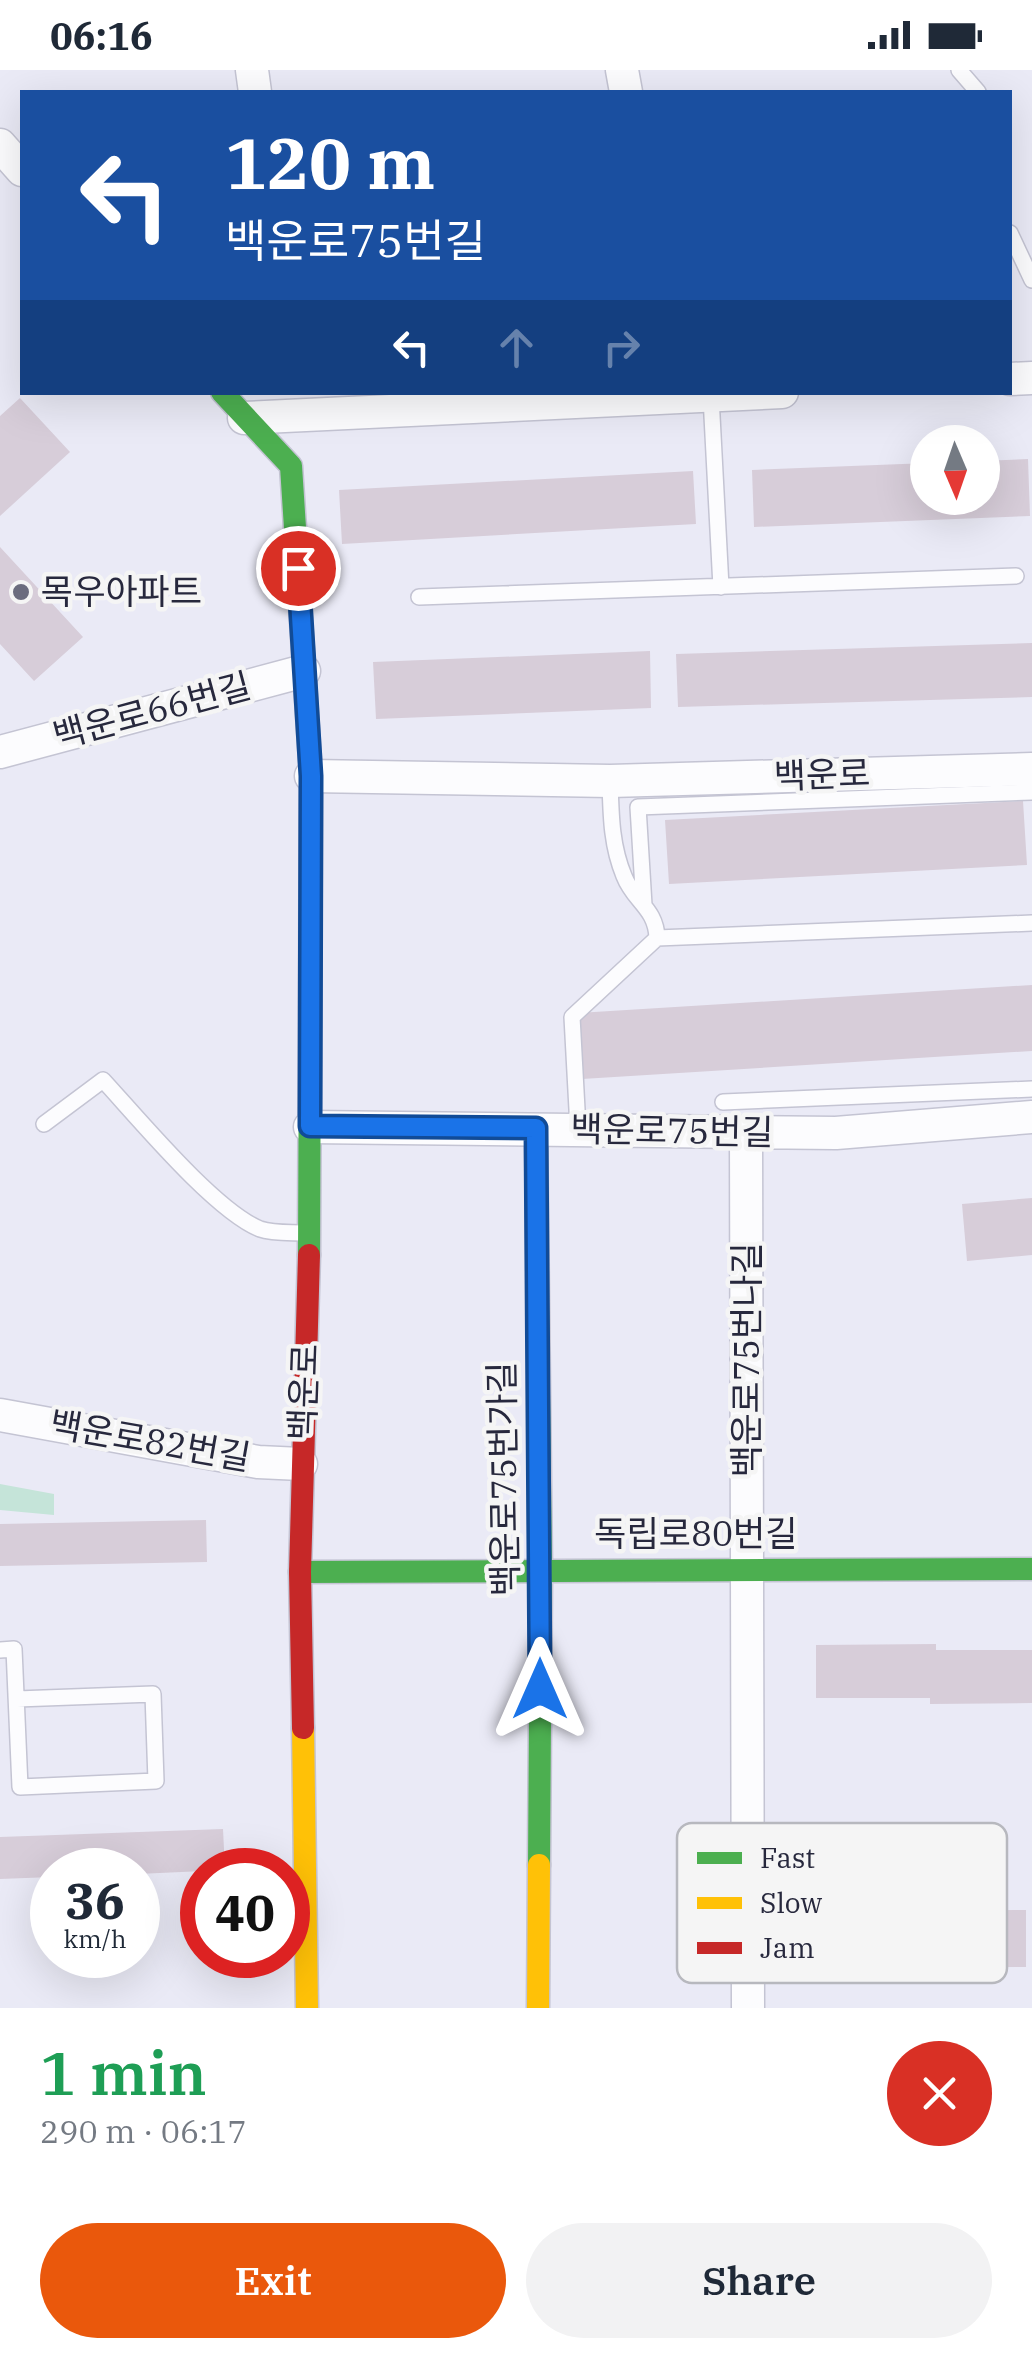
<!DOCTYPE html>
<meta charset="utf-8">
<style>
:root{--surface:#fff;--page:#f2f2f3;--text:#1f2937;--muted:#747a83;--accent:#ea580c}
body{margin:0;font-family:"IBM Plex Serif","Noto Sans KR",serif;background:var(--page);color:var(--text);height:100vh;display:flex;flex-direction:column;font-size:38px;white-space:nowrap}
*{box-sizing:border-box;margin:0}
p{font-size:32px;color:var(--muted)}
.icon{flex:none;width:55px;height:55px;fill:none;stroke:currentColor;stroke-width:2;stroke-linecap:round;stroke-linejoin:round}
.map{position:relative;height:1938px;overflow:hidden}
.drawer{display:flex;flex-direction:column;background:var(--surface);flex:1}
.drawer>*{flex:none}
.guide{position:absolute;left:20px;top:20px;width:992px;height:305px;border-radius:0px;box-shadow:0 10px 40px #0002;background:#1a4fa0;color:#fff;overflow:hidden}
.needle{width:65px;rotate:178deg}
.tools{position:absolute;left:910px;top:355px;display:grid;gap:20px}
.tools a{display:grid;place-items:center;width:90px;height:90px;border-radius:50%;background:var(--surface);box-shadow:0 10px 40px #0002;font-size:50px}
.speed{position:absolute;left:30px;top:1778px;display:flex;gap:20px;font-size:50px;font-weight:700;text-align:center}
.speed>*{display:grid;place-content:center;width:130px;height:130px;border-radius:50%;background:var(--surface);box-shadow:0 10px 40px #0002;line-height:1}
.speed small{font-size:25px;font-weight:400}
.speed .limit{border:15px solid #d22;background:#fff;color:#111}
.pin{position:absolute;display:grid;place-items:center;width:85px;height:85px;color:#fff;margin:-42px;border:5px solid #fff;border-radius:50%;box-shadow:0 2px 10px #0007}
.me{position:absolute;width:110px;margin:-55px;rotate:0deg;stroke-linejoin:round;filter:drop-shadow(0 0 8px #0008)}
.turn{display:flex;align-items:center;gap:35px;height:210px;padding:0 40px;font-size:45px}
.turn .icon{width:130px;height:130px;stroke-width:2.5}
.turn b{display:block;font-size:70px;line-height:85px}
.lanes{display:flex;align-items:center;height:95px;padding:0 40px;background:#0003;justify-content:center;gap:50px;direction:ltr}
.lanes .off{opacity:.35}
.round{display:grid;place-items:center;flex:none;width:105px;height:105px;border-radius:52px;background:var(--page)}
.summary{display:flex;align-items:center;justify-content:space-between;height:170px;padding:0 40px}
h1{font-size:60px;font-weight:600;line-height:75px;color:#1e9e55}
.cta{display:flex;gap:20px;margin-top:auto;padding:20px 40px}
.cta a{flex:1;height:115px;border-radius:60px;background:var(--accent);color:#fff;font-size:40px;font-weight:600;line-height:115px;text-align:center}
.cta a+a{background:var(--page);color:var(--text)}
.status{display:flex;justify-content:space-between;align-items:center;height:70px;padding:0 50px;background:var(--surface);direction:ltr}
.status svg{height:28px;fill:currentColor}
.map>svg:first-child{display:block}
.green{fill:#c5e4d9}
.building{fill:#d7cdd9}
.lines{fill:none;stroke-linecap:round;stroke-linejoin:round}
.lane-casing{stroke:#c4c4d3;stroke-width:18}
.street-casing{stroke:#c4c4d3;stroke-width:35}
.fast-casing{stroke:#c4c4d3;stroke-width:25}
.slow-casing{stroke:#c4c4d3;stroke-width:25}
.jam-casing{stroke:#c4c4d3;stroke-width:25}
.lane{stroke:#fcfcfe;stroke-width:15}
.street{stroke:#fcfcfe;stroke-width:32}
.fast{stroke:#4caf50;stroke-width:22}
.slow{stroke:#ffc107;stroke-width:22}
.jam{stroke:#c62828;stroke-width:22}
.route-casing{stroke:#114b97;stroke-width:25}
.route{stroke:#1a73e8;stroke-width:18}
.poi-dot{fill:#6b6c7e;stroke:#f5f5f5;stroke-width:4}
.labels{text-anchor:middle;stroke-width:9;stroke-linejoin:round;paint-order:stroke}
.poi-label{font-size:35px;fill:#27283d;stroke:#f5f5f5;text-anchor:start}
.street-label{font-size:35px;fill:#27283d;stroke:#f5f5f5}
.key{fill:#f5f5f5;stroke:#b7b8be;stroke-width:2.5}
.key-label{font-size:28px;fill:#27283d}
</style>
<div class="status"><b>06:16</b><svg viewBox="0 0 49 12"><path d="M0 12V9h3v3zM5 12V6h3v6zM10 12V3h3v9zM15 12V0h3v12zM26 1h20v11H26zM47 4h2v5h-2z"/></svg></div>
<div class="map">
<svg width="1032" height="1938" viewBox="0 0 1032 1938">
<rect width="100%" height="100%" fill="#eaeaf6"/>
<path class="green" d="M0,1414L54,1424V1445L0,1440Z"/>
<path class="building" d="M20,328L70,382L0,446V346Z
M1028,389L1030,446L754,457L752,400L928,393V428H982V391Z
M693,401L696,454L342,474L339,420Z
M0,477L83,567L34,611L0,574Z
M1032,573V627L678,637L676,584Z
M650,581L651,638L376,649L373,592Z
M1023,731L1027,795L669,814L665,750Z
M1032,915V981L582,1009L578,943Z
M1032,1128V1185L967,1191L962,1134Z
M206,1450L207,1492L0,1496V1454Z
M936,1574V1580H1032V1633L930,1634V1628H816V1575Z
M223,1759L225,1800L138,1804V1800H52V1807L0,1809V1767Z
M1026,1840V1897L816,1898V1841Z"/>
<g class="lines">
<g class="lane-casing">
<path id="lane" d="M959,0L978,22
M1010,163L1032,210
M711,327L721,517
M419,527L1016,506
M644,835L638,737L1032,722
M657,868L1032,853
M723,1032L1032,1019
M44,1054L103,1010C138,1048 215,1141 260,1159C274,1164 292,1162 306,1163
M578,1058L572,947L657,868C656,838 634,832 624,806C611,775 611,744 610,711
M0,1580L14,1579L20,1717L156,1711L153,1624L17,1629"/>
</g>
<g class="street-casing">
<path id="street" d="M252,0L255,22
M622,0L626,22
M0,75L22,100
M1010,309L1032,308
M244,348L782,322
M0,682L304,601
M311,706L610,711L1032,699
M310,1057L836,1063L1032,1047
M746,1062L748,1938
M0,1345L258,1392L301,1394"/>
</g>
<g class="fast-casing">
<path id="fast" d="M222,322L291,396L311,706L309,1185
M536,1058L541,1500L539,1795
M300,1502L1032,1499"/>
</g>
<g class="slow-casing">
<path id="slow" d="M303,1658L307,1938
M538,1938L539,1795"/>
</g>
<g class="jam-casing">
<path id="jam" d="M303,1658L300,1502L309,1185"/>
</g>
<use href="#lane" class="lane"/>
<use href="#street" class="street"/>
<use href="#fast" class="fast"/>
<use href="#slow" class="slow"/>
<use href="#jam" class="jam"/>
</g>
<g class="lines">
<g class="route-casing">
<path id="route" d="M298,498L311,706L310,1056L536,1058L540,1619"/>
</g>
<use href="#route" class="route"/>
</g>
<circle class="poi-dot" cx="21" cy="522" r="10"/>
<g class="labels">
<g class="poi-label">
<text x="41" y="534">목우아파트</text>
</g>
<g class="street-label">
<text transform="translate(152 641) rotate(-15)" y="12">백운로66번길</text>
<text transform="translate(822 705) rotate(-2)" y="12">백운로</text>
<text transform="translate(672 1061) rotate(1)" y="12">백운로75번길</text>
<text transform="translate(747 1290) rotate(-90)" y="12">백운로75번나길</text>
<text transform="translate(304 1322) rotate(-88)" y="12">백운로</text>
<text transform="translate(150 1371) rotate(10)" y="12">백운로82번길</text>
<text transform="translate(504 1409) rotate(-91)" y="12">백운로75번가길</text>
<text x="696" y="1476">독립로80번길</text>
</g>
</g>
<rect x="677" y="1753" width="330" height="160" rx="15" class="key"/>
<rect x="697" y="1782" width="45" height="12" fill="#4caf50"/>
<rect x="697" y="1827" width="45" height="12" fill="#ffc107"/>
<rect x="697" y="1872" width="45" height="12" fill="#c62828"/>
<g class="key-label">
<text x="760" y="1798">Fast</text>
<text x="760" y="1843">Slow</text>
<text x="760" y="1888">Jam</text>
</g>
</svg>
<div class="tools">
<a><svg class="needle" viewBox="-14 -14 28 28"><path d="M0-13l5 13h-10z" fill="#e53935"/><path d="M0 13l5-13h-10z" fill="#747a83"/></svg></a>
</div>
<div class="speed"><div>36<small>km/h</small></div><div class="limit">40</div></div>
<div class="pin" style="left:298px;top:498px;background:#d93025"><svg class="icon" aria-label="arrive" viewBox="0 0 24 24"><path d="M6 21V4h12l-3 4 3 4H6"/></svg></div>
<svg class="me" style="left:540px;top:1619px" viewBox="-20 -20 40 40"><path d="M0-17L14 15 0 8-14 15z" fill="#1a73e8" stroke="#fff" stroke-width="4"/></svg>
<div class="guide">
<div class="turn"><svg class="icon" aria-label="left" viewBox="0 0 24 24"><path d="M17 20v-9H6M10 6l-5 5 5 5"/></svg><div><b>120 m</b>백운로75번길</div></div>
<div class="lanes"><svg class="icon" aria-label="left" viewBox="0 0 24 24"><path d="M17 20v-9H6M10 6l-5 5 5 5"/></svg><svg class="icon off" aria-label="ahead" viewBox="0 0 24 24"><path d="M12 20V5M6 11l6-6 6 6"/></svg><svg class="icon off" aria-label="right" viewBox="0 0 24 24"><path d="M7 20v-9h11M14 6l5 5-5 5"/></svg></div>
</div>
</div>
<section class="drawer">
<div class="summary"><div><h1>1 min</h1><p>290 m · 06:17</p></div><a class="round" style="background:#d93025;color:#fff"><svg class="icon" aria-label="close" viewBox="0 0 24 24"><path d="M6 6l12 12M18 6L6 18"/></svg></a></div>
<div class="cta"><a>Exit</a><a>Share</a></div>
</section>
